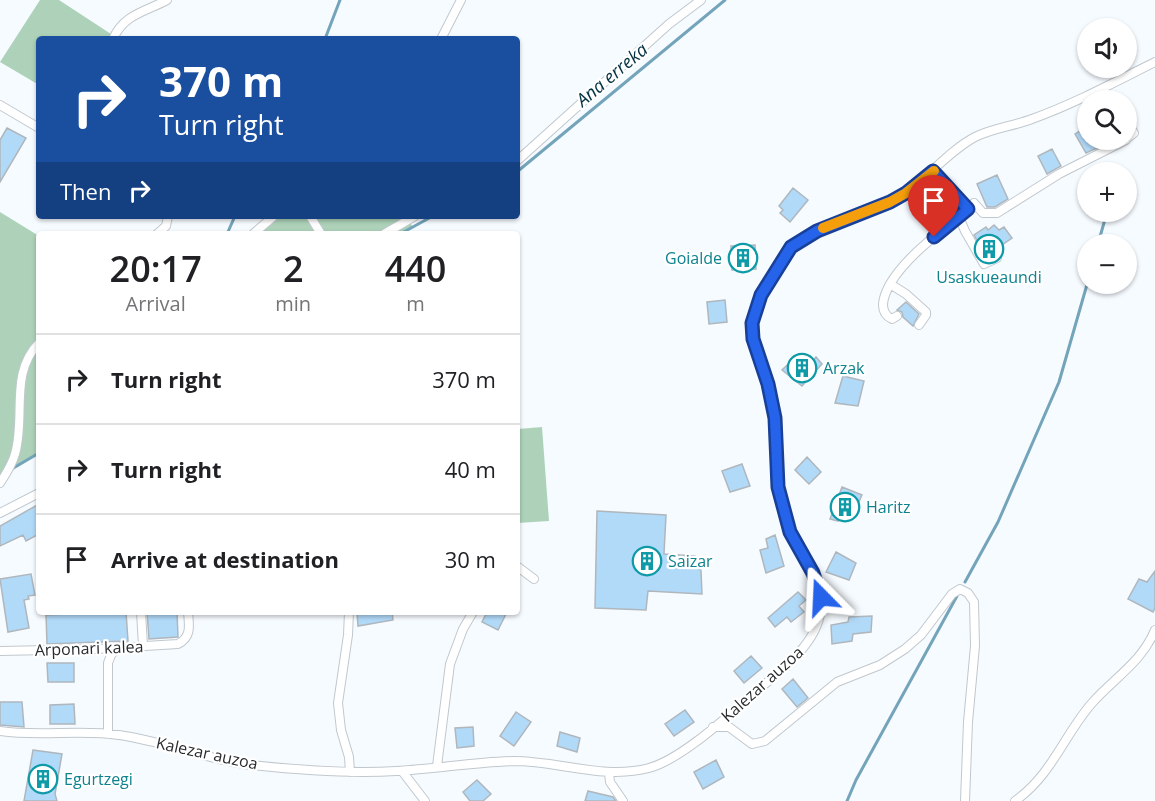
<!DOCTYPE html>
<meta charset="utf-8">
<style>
:root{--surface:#fff;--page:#f6f6f6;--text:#202124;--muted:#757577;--line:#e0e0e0}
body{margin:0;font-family:"Open Sans",sans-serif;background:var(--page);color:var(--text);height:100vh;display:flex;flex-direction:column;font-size:22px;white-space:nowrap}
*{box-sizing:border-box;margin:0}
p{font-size:20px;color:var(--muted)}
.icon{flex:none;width:33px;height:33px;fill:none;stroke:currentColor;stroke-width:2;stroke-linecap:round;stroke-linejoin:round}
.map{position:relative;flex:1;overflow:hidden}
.drawer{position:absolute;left:36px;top:231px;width:484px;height:384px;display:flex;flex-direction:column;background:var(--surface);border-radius:6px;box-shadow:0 2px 4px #0004}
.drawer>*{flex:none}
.hud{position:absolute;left:36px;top:36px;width:484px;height:183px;border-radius:6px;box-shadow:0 2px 4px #0004;background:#1a4fa0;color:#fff;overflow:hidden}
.fabs{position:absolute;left:1077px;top:18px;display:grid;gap:12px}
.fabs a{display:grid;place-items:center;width:60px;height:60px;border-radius:50%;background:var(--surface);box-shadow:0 2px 4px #0004;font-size:30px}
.pin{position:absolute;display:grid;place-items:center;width:51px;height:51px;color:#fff;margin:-62px -26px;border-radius:50% 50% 50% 0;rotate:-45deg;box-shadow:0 0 6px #0007}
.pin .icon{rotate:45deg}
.me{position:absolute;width:66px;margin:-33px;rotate:339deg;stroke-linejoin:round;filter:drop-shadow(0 0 4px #0008)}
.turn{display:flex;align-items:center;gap:21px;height:126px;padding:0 24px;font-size:27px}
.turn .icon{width:78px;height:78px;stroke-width:2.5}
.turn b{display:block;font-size:42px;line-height:51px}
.then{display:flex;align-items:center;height:57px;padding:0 24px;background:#0003;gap:12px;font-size:22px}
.eta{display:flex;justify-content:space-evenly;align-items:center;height:102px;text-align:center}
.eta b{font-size:36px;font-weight:600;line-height:42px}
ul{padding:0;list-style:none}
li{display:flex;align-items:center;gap:18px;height:90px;padding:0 24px;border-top:2px solid var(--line)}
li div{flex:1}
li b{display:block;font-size:22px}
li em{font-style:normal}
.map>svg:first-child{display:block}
.green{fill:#add2b9}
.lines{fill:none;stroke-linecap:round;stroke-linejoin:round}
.stream{stroke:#74a4ba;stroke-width:3}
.building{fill:#b1d9f8;stroke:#afb7bd;stroke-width:1.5}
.street-casing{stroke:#c0c8ce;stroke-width:10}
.street{stroke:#fff;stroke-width:8}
.route-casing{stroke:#184099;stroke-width:15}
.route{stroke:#2563eb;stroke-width:10}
.slow{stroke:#f59e0b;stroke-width:10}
.labels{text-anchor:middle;stroke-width:4.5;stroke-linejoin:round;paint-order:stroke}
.culture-label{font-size:16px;fill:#0d838f;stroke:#fff;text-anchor:start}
.street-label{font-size:16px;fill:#272a2c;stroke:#fff}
.water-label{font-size:18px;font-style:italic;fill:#033141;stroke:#fff}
</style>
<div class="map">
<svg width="1155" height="801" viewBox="0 0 1155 801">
<rect width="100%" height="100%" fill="#f6fbff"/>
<path class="green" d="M40,0H59L111,34L108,39H39V85L0,62Z
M0,212L39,236V453L7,472L0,483Z
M274,216H405L413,227L400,234H253Z
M542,427L549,521L518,523V429Z"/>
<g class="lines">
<path class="stream" d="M325,39L340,0
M518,171L725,0
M227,234L235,216
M400,234L433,216
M1098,244L1107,212
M10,470L39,453
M965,582L998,522L1059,382L1088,281
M847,801L856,780L957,596"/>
</g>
<path class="building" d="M1088,126V140H1114L1086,153L1075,134Z
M7,128L26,138L0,182V140Z
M1052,149L1061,166L1047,174L1038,156Z
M997,175L1008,199L995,207H987L977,184Z
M793,188L808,200L790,222L780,213L783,210L779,206Z
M994,225L999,230L1004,227L1012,238L986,256L974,235L986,227L988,230Z
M755,245L756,269L732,270L731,246Z
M725,300L727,322L709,324L707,302Z
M906,302L919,314L913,326L903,317L902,312L897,310Z
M799,354L810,365L816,357L822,364L802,386L782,370Z
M843,376L864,381L858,406L835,403Z
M807,457L821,472L809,484L795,470Z
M742,464L750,486L730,492L722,471Z
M842,487L862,495L852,517L841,513L838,521L830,519Z
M39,504V534L26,541L23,535L0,546V526Z
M597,511L666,515L664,554L695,556L701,571L702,594L648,591L646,610L595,608Z
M775,535L784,566L766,573L760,550L768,548L766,539Z
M836,552L856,563L849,580L826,572Z
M1155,571V608L1153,612L1128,599L1139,579L1147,582Z
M31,574L35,595L28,596L29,599L24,600L29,628L8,632L0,579Z
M798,592L806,600L799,606L804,612L791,622L787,617L775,627L768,618Z
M105,612H126L128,641L47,644L46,615Z
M147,612H177L178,637L149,639Z
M357,612H392L393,620L358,626Z
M487,612H507L498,630L482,622Z
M872,616L871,632L853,634L852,641L832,644L831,625L848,622L849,617Z
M751,656L762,668L744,683L734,671Z
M47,663H74V682H48Z
M793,679L808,698L797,707L782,689Z
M0,702H22L24,727L0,725Z
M74,704L75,724H50V705Z
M685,710L694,722L674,736L665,724Z
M516,712L531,722L514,746L500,736Z
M473,727L474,746L457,748L455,728Z
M560,732L580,738L577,752L557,746Z
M33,750L62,754L55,794L57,801H24Z
M716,760L724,777L703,789L694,772Z
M477,780L491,794L483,801H470L463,792Z
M588,791L613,797L616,801H585Z"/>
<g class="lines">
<g class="street-casing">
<path id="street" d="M113,39C124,14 145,12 167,0
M441,39L461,0
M0,105L39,128
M1126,139L1134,133L1128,124
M518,160L669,24L701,0
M968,209L974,203L983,213H997L1059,174L1126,140
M310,216L321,234
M959,217L965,231L984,264L997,258
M157,234L166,226L168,216
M253,234L274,216
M384,234L415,216
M890,284C884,295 877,312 892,319L897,316
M919,325L926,315V312L906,294L890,284C907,255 943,230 968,209L933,171
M0,483C6,474 12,465 15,454C26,417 9,373 39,343
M0,513L39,493
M518,567L534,579
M141,612L143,646
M349,612L348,635L338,703L341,730L349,757L350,772
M0,651L96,649L178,644C192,637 189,625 188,612
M713,727H729L752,744L765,741L837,682L880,665L905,649L921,635L952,594L960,589L968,593L974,602L975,646L968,722L965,801
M0,731C39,737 80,729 119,735C163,741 208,760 251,765C298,770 348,774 396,771C435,769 474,762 514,761C559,761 604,780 649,768C685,758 735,709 765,684C789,664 822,637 821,603C821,577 800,557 791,533C784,516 778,494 776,476C774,444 777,414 767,383C762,366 750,345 752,326C754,302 770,277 783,257C806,224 860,217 894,199C925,183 945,153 975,137C993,128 1014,126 1032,119C1074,104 1115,82 1155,62
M108,734V663L111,655L118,647
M437,766L450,664L463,629L473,612
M402,771L425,801
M609,773L610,782L623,801
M1015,801C1052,775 1064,735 1092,703C1114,678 1142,662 1155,630"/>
</g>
<use href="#street" class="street"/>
</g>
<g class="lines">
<g class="route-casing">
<path id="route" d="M821,597L813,573L790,532L778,487L775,418L768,384L753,339L752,323L761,295L791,247L817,231L890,202L906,193L933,171L968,209L934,237"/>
</g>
<use href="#route" class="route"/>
<path class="slow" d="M823,228L890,202L906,193L934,171"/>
</g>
<defs>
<g id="building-ring" transform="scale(1.5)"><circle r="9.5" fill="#fff" stroke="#0f9aa8" stroke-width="1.5"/><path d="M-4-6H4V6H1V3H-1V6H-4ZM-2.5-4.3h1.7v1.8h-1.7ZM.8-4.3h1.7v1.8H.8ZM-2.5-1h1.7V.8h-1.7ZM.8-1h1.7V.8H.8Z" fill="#0f9aa8"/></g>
</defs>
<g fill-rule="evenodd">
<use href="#building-ring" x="989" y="249"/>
<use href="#building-ring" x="743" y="258"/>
<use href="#building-ring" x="802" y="368"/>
<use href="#building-ring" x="845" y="507"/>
<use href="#building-ring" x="647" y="561"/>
<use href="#building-ring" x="43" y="779"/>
</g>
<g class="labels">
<g class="culture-label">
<text x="722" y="264" text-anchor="end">Goialde</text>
<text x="989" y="283" text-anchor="middle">Usaskueaundi</text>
<text x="823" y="374">Arzak</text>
<text x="866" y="513">Haritz</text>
<text x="668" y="567">Saizar</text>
<text x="64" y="785">Egurtzegi</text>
</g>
<g class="street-label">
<text transform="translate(89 648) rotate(-2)" y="6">Arponari kalea</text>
<text transform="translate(762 684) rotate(-42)" y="6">Kalezar auzoa</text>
<text transform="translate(207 753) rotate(12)" y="6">Kalezar auzoa</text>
</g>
<g class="water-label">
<text transform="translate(612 75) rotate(-40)" y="6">Ana erreka</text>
</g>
</g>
</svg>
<div class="fabs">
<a><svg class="icon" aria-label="sound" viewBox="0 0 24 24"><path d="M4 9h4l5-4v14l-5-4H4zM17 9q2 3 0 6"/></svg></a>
<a><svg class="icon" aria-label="search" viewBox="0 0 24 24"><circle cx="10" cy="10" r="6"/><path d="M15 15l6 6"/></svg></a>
<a>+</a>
<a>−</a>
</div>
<div class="pin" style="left:934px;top:237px;background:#d93025"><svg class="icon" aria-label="arrive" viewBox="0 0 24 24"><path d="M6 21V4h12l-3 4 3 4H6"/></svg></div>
<svg class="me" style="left:821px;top:597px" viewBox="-20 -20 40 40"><path d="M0-17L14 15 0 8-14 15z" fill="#2563eb" stroke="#fff" stroke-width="4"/></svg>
<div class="hud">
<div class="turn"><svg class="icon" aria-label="right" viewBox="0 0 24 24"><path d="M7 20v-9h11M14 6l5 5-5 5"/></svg><div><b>370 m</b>Turn right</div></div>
<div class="then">Then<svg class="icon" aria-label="right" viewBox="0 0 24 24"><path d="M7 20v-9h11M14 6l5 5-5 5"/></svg></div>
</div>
<section class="drawer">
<div class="eta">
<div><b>20:17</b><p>Arrival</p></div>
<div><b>2</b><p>min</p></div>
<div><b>440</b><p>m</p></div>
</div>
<ul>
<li><svg class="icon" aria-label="right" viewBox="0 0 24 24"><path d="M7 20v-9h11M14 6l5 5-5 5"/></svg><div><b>Turn right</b></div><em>370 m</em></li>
<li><svg class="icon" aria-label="right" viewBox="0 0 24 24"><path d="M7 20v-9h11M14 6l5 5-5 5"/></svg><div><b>Turn right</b></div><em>40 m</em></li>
<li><svg class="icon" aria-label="arrive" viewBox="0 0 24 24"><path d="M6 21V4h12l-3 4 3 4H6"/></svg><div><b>Arrive at destination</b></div><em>30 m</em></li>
</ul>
</section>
</div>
